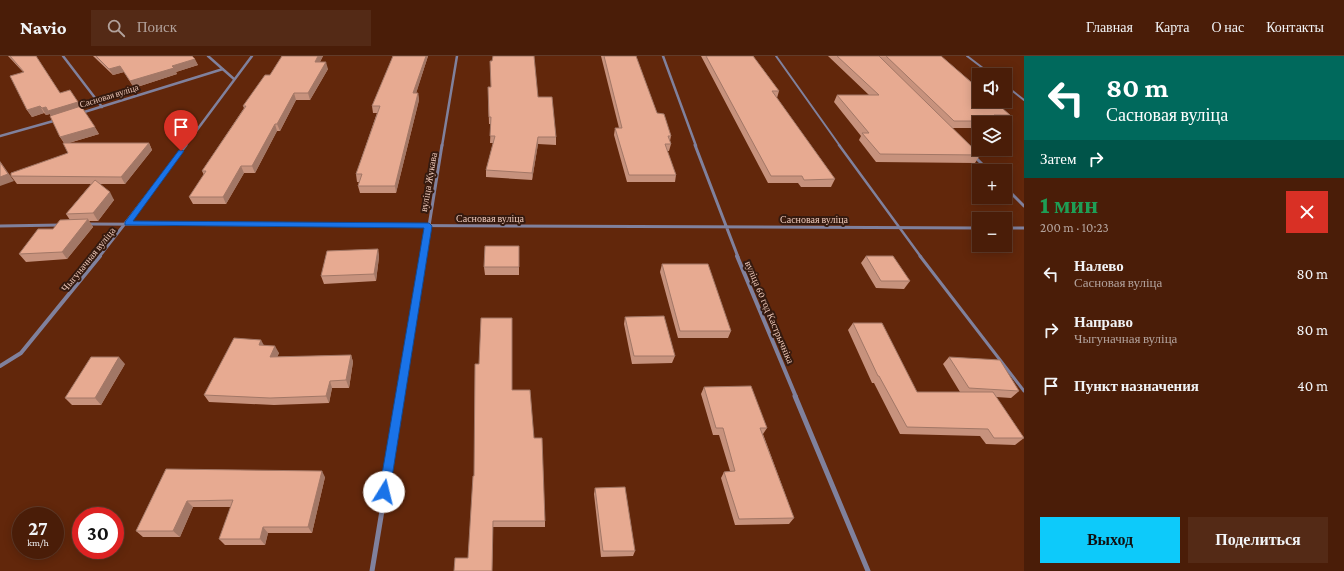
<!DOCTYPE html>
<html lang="ru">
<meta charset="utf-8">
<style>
:root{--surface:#4a1d08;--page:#542a16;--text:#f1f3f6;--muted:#b2a29c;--line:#613b29;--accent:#0dcafa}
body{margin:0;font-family:"Crimson Pro",serif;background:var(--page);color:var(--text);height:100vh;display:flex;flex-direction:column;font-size:15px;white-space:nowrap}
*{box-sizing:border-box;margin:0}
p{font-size:13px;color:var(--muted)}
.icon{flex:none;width:22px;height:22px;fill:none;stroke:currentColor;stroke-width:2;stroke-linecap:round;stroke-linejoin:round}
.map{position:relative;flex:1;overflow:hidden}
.drawer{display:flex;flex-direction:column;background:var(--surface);width:320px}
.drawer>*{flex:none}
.hud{background:#00695c;color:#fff;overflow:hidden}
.fabs{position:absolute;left:972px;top:12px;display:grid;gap:8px}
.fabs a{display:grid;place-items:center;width:40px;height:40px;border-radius:0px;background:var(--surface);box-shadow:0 2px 10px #0003,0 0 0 1px var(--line);font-size:20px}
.speed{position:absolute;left:12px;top:451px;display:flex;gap:8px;font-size:20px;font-weight:700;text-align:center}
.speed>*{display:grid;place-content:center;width:52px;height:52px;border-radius:50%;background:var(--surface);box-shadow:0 2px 10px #0003,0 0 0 1px var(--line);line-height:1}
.speed small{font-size:10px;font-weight:400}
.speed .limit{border:6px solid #d22;background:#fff;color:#111}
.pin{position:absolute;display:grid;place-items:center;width:34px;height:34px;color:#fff;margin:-41px -17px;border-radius:50% 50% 50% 0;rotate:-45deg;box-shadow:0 0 4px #0007}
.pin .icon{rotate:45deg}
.me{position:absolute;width:44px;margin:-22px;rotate:9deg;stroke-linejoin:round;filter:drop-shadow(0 0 3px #0008)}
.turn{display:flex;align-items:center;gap:14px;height:84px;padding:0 16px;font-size:18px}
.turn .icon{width:52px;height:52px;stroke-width:2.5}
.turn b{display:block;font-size:28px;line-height:34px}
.then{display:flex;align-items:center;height:38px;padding:0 16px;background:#0003;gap:8px;font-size:15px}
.round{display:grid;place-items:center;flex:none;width:42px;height:42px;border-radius:0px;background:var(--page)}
.headline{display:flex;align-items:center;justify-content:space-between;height:68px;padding:0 16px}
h1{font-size:24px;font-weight:800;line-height:30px;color:#1e9e55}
.button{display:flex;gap:8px;margin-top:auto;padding:8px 16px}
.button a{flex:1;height:46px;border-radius:0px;background:var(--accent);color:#111;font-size:16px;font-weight:800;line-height:46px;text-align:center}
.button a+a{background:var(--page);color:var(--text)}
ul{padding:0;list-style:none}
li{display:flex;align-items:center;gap:12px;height:56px;padding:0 16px}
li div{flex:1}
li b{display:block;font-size:15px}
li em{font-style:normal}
header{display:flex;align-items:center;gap:24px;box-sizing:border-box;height:56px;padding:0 20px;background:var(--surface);border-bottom:1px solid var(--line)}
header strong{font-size:19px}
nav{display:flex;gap:22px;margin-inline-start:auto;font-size:14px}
.search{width:280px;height:36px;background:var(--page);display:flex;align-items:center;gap:10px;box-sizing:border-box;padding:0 14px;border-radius:0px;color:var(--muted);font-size:15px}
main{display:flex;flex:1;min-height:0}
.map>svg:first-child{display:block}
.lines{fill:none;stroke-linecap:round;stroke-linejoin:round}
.lane-far2{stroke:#80819d;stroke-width:2}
.lane-far1{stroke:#80819d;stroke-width:2.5}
.lane{stroke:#80819d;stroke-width:3}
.street-far3{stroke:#80819d;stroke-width:2.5}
.street-far2{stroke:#80819d;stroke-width:3}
.street-far1{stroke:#80819d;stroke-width:4}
.street{stroke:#80819d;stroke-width:5}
.wall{fill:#c7927d}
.shaded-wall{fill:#a27766}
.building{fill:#e7aa91;stroke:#a27766}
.route{fill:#1a73e8;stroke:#114b97}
.labels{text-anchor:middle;stroke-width:4;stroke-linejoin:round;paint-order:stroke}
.far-street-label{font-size:9px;fill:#edc8b9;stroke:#351a0f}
.street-label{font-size:10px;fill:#edc8b9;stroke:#351a0f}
</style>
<header>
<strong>Navio</strong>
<div class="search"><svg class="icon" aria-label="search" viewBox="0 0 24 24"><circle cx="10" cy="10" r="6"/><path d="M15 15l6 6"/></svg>Поиск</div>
<nav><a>Главная</a><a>Карта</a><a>О нас</a><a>Контакты</a></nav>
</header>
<main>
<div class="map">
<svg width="1024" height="515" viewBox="0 0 1024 515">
<rect width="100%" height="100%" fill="#62270b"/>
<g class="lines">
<path class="lane-far2" d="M776,0L840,90
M967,0L992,19
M1005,29L1024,44"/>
<path class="lane-far1" d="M839,89L921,201"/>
<path class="lane" d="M920,200L1024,335"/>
<path class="street-far3" d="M63,0L102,51
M208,0L234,23
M663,0L696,90
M81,57L223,13
M0,80L57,64
M185,90L252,0
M442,90L457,0"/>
<path class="street-far2" d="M695,89L738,201
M974,100L989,115
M1005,131L1024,150
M85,168L979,172
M0,170L61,169
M1005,172H1024
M99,201L186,89
M424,201L442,89"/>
<path class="street-far1" d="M737,200L796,341
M0,310L21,297L100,200
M401,341L424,200"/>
<path class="street" d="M795,340L868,515
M372,515L401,340"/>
</g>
<path class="wall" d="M8,0H36L60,37L81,50L99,78L69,87H149L152,94L125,128H99L114,144L98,165H89L93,171L67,203L26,206L19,198L53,173L70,164L66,158L91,128H17L11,120L68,97L64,87L60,81L50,58L46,59L44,57L32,61L27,54L23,16Z
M93,0H192L198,9L176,16L177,18L134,32L124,16L113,19Z
M282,0H323L320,6L328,13L310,44H296L280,75H277L255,117H244L226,148H193L189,141L204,119L202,115L244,52L243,50L270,19Z
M393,0H428L416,37H418L419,44L396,137H360L358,130L359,126H357L356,118L377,57H373L372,50Z
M601,0H636L657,57L671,80L670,85L671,88L669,95H667L676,119L675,126H627L614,79L615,72H619Z
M701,0H753L779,35L777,42L835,123L831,131H801L798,127H768Z
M828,0H941L1010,59L1005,66H1000L999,67H979V72H952L980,99L975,107L876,106L859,84L861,80L834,46L837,39H869Z
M488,31L538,41L556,81V89L538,88L532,124L486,121V114L493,87H490L491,68H489Z
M519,190V219H485L484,211Z
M378,193L379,201L376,225L324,228L321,220Z
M866,200L910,225L904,233L876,232L861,207Z
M662,208L731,275L728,282H678L660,216Z
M625,261L675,300L672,307L632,308L624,268Z
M853,267L917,336H960L943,308L949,301L1019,335L1011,342L996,341L1024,382L1015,389L986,388L980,380L900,378L874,327H872L848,274Z
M264,289L279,297L277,301L351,299L353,306L349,332H332L329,347L274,349L209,346L204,339Z
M125,308L101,349H72L65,342Z
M704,331L767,372L763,378L794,462L789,468L735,469L721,422L724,416L730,415L719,379H713L701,338Z
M512,334L534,382L545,465V471H493L492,515H454L468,502L474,420Z
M166,413L325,421L312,477H268L265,489H225L219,483L231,451H193L180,481H143L136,475Z
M595,432L635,495L633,500L601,501L594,438Z"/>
<path class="shaded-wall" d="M318,0H323L316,13L315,6Z
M426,0H428L414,44L413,37Z
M195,3L198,9L176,16L177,18L134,32L130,25L172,10Z
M326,6L328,13L310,44L308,37Z
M120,10L124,16L113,19L109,13Z
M294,37L296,44L280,75L277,68Z
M418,37L419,44L396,137L395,130Z
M78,46L82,52L52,61L50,58L46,59L42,52Z
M40,50L44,57L32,61L27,54Z
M275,68L277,75L255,117L252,110Z
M95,71L99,78L65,88L60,81Z
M538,81V88L532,124V117Z
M149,87L152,94L125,128L121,121Z
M0,105L14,125L0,130Z
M241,110L244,117L226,148L223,141Z
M110,136L114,144L98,165L93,157Z
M88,163L93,171L67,203L62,196Z
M378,193L379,201L376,225L374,218Z
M261,284L265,291L259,289Z
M275,290L279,297L274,309L270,301Z
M351,299L353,306L349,332L346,324Z
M119,301L125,308L101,349L95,342Z
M330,325L332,332L329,347L326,340Z
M322,415L325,421L312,477L308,471Z
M187,445L193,451L180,481L173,475Z
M263,471L268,477L265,489L260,483Z"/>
<path class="building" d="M10,0H36L60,37L70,34L78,46L48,55L46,51L42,52L40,50L27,54L10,20L24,16Z
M96,0H192L195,3L172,10L174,12L130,25L120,10L109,13Z
M282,0H318L315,6H326L308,37H294L277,68H275L252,110H241L223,141H189L206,115H202L246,50H243L265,19H270Z
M393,0H426L413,37H418L395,130H358L362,118H356L380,50H372Z
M493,0H534L538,41H552L556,81H538L532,117L486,114L495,80H490L491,61H489L488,31H491L490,5H492Z
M604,0H636L657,57L664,58L671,80H668L671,88H665L676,119H629L615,72H622Z
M706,0H753L779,35H772L835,123L804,124L802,120H771Z
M837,0H879L980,99L880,98L862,77H869L837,39H879Z
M886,0H941L979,33V45H994L1010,59H994L1001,65H954Z
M81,50L95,71L60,81L50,60Z
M63,87H149L121,121L11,120V117L68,97Z
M0,106L8,118L0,121Z
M95,124L110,136L93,157L66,158Z
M88,163L62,196L19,198L38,173H53L60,164Z
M485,190H519V211H484Z
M378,193L374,218L321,220L327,195Z
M866,200H893L910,225H881Z
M662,208H708L731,275H680Z
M664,260L675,300H634L625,261Z
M481,262H512V334H530L534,382H542L545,465H493L492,515H454L455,502H468L473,420H474L475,308H479Z
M853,267H882L917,336H993L1024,382H994L988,373L907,371L879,320H878Z
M234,282L261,284L259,289L275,290L270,301L351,299L346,324L330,325L326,340L270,342L204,339Z
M91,301H119L95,342H65Z
M949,301L1000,304L1019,335L969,332Z
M751,330L767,372H760L794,462L739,463L724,416L735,415L723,372H716L704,331Z
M166,413L322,415L308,471H263L260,483H219L233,444L187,445L173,475H136Z
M625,431L635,495H603L595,432Z"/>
<path class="route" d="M179,94L184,95L133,165L429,167L432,170L389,440L384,442L380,440L379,436L424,172L125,169V166Z"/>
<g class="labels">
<g class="far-street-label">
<text transform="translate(109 40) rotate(-17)" y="3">Сасновая вуліца</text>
</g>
<g class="street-label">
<text transform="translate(428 126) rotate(-80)" y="4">вуліца Жукава</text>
<text x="490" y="166">Сасновая вуліца</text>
<text x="814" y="167">Сасновая вуліца</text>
<text transform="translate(88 203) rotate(-51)" y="4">Чыгуначная вуліца</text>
<text transform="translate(770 256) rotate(67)" y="4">вуліца 60 год Кастрычніка</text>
</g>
</g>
</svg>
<div class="fabs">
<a><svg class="icon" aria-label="sound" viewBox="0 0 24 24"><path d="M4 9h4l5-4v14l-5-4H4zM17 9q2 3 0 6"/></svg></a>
<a><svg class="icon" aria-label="layers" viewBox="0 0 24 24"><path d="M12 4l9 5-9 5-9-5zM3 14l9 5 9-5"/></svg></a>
<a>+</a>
<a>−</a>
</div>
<div class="speed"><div>27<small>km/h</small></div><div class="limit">30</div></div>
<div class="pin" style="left:181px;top:95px;background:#d93025"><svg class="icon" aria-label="arrive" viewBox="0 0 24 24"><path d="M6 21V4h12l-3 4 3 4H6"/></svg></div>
<svg class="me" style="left:384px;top:436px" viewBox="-20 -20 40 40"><circle r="19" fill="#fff"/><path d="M0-13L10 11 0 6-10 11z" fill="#1a73e8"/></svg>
</div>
<section class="drawer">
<div class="hud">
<div class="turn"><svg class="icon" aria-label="left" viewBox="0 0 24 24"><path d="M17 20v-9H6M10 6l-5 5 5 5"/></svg><div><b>80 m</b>Сасновая вуліца</div></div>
<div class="then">Затем<svg class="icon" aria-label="right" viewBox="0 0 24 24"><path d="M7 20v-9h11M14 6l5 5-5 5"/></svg></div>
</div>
<div class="headline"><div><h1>1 мин</h1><p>200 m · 10:23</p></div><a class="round" style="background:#d93025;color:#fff"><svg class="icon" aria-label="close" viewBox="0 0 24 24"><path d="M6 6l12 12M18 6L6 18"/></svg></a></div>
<ul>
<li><svg class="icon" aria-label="left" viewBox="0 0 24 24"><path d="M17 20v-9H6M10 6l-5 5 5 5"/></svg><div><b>Налево</b><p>Сасновая вуліца</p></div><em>80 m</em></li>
<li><svg class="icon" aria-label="right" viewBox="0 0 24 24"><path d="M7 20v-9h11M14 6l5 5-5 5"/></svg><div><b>Направо</b><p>Чыгуначная вуліца</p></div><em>80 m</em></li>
<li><svg class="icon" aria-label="arrive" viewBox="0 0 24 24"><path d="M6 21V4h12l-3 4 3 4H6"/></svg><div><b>Пункт назначения</b></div><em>40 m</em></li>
</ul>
<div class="button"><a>Выход</a><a>Поделиться</a></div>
</section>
</main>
